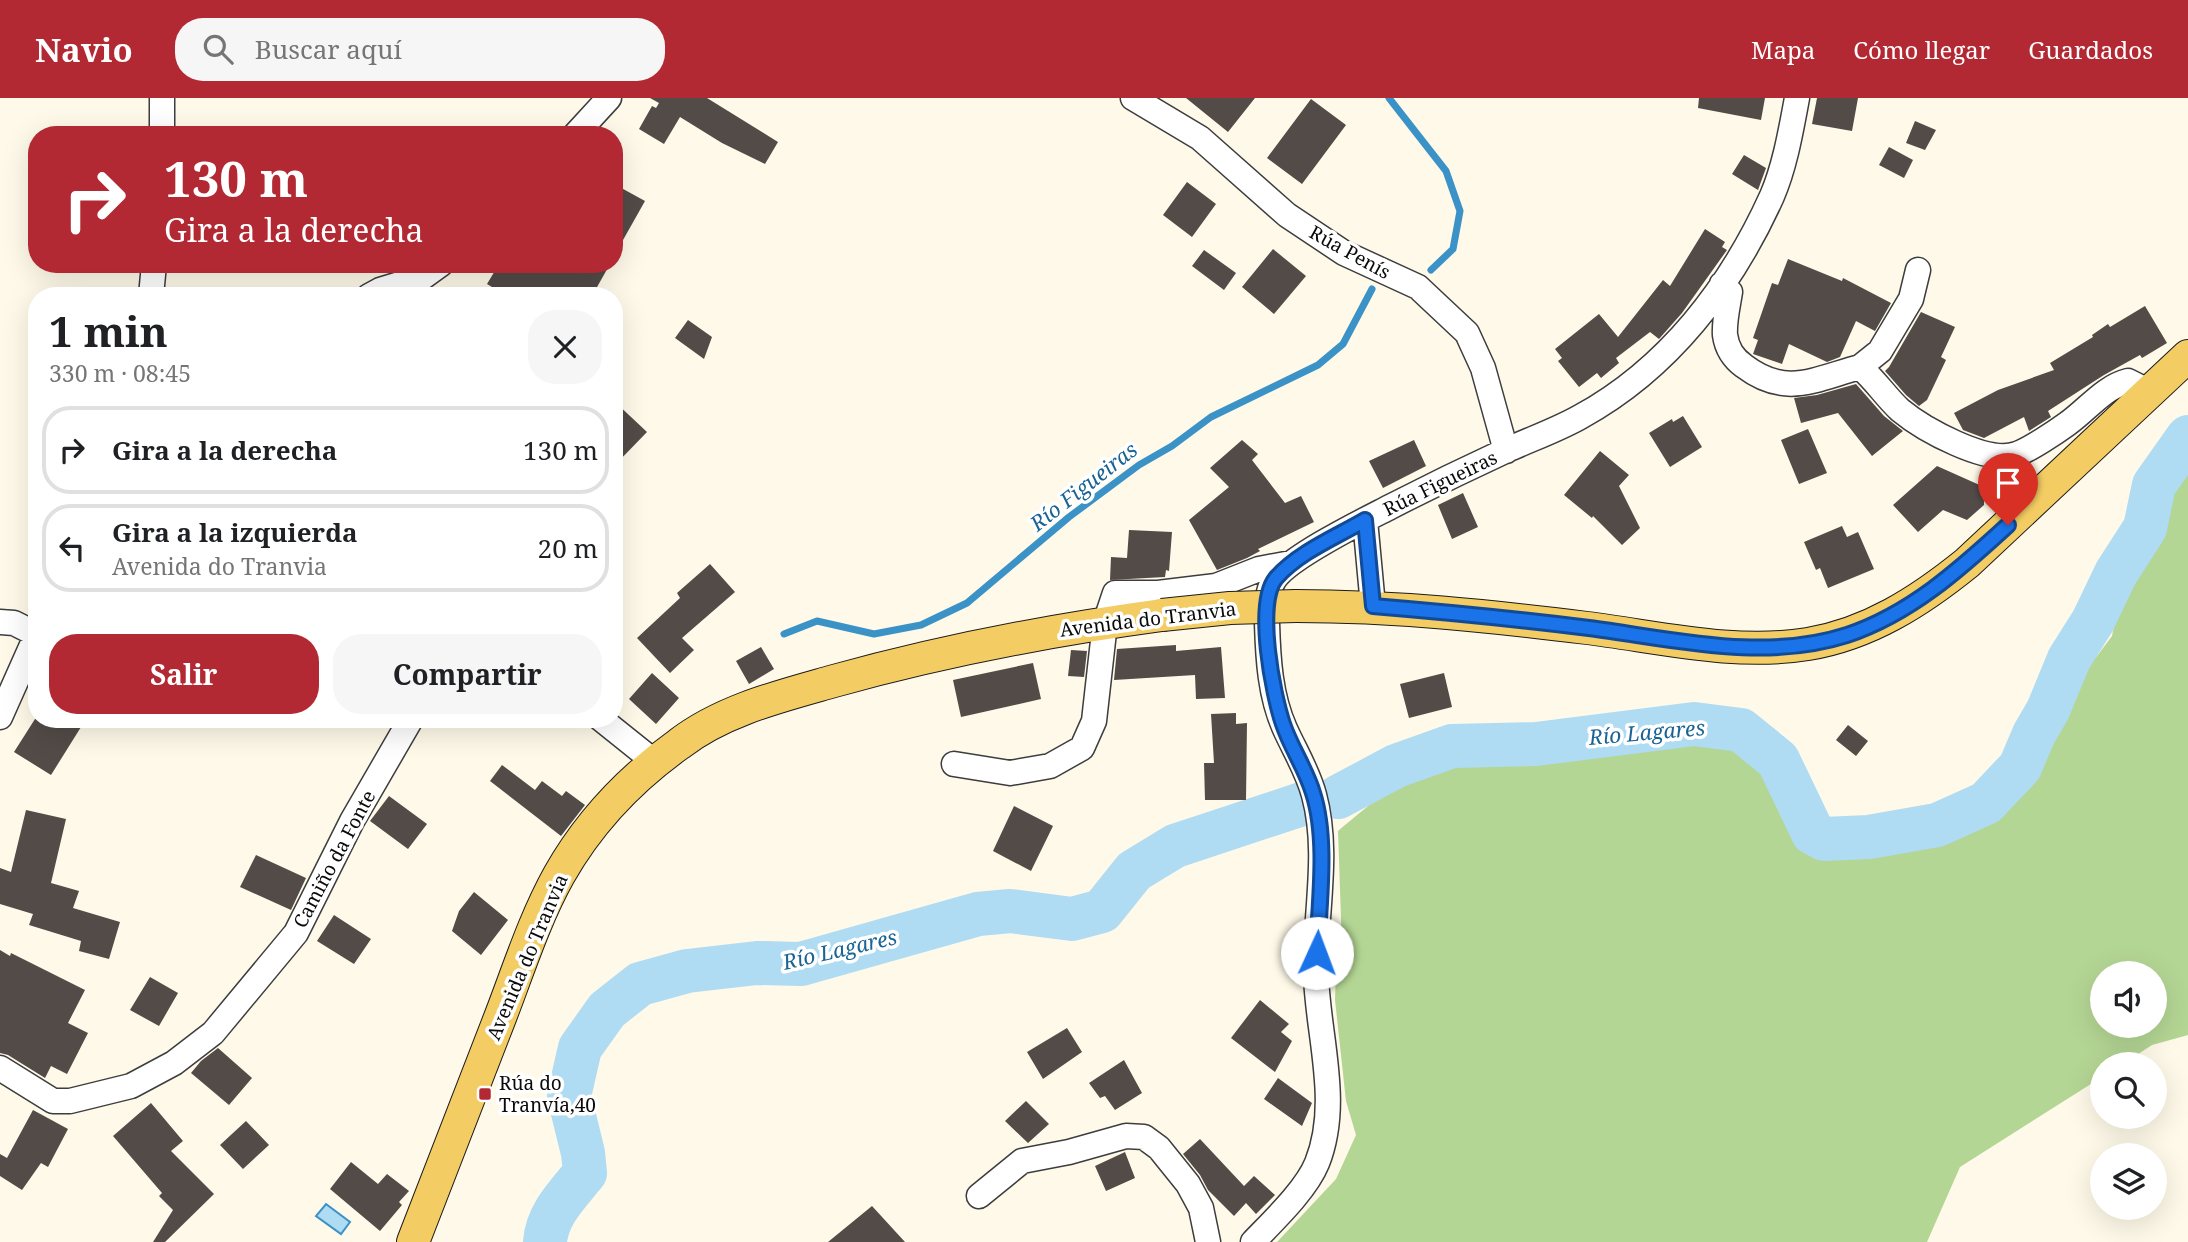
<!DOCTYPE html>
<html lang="es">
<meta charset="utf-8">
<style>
:root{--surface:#fff;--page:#f6f6f6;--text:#202124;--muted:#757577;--line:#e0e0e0;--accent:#b32933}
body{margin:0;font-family:"Noto Serif",serif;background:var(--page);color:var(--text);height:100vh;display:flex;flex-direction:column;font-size:26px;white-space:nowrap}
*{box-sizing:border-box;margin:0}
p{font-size:23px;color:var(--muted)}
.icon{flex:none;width:38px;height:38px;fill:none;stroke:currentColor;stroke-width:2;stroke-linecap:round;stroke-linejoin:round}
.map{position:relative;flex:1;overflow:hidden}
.side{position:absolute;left:28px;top:189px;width:595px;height:441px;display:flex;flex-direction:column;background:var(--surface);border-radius:28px;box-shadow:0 7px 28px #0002}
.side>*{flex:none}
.hud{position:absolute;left:28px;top:28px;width:595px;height:147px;border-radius:28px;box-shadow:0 7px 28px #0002;background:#b32933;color:#fff;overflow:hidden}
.controls{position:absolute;left:2090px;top:863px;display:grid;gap:14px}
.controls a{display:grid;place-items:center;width:77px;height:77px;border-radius:50%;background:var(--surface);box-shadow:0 7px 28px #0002;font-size:35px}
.pin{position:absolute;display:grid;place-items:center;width:60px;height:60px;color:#fff;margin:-72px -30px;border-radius:50% 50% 50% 0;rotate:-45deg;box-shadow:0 0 7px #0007}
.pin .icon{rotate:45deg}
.me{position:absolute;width:77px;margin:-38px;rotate:2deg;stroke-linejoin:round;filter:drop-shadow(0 0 5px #0008)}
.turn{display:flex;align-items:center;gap:24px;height:147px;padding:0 21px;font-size:32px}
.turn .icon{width:91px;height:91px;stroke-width:2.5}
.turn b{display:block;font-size:49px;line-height:60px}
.round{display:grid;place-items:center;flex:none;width:74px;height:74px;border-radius:28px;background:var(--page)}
.headline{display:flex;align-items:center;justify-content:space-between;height:119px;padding:0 21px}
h1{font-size:42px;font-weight:700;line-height:52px}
.primary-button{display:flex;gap:14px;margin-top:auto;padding:14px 21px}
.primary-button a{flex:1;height:80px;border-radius:28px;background:var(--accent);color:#fff;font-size:28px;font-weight:700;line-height:80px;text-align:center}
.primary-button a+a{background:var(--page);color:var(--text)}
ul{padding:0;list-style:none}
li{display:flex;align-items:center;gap:21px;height:88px;margin:0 14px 10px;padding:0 7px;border:4px solid var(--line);border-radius:28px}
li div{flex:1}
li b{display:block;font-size:26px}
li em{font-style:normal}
header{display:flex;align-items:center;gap:42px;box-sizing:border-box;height:98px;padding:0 35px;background:var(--accent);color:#fff}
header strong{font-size:33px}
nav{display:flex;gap:38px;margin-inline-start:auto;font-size:24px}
.search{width:490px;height:63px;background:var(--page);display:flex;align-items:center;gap:18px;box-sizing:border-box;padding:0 24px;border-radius:28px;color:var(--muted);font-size:26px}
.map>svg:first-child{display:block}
.forest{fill:#b4d694;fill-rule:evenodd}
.water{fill:#afdbf3;stroke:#3a92c7;stroke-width:2}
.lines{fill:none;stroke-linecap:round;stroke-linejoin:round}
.stream{stroke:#3a92c7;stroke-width:7}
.river{stroke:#afdbf3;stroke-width:44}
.building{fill:#524b47}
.minor-casing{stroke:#3d3d3d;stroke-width:27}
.major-casing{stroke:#1b1b1b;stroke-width:34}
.minor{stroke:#fff;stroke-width:24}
.major{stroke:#f3cc63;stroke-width:32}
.major-bridge-casing{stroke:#1b1b1b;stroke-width:34;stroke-linecap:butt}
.major-bridge{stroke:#f3cc63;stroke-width:32}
.route-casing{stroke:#114b97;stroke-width:18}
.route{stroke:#1a73e8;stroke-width:12}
.poi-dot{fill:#b32933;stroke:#fff;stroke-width:2.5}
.labels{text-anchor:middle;stroke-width:7;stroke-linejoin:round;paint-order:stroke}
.street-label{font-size:19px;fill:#0a0a0a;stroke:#fff}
.poi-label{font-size:19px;fill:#0a0a0a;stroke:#fff;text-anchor:start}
.water-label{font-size:21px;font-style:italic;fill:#1a6395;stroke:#fff}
</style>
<header>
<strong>Navio</strong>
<div class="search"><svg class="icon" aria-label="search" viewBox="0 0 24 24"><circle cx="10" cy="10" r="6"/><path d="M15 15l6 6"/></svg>Buscar aquí</div>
<nav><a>Mapa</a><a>Cómo llegar</a><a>Guardados</a></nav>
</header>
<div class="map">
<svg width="2188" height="1144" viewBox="0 0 2188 1144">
<rect width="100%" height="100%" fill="#fef9e8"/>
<path class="forest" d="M2188,359V937L2152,947L2123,966H2102V979L1960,1069L1927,1144H1277L1336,1081L1356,1037L1346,1003L1335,902L1336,871L1342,850L1338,733C1372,705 1405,674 1449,663C1472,657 1495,665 1517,665C1576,665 1706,625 1753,656C1765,664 1777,679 1784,691C1794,713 1794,742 1815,757L1849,748L1928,738L1987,718L2008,705L2024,690L2041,658L2050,623L2067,610L2076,578L2097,558L2112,538L2116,517L2165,422C2164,395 2173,381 2188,359ZM2102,875H2154V928H2102Z"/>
<path class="water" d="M326,1106L350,1124L341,1136L316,1118Z"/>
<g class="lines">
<path class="stream" d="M1389,0L1446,73L1460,113L1453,151L1431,172
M784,536L817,523L874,536L921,527L967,505L1069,419L1139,367L1172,348L1211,319L1318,267L1343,246L1372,191"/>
<path class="river" d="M1338,699L1396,668L1452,648L1536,646L1694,626L1741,632L1778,662L1813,735L1824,741L1869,739L1937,727L1986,705L2020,669L2034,636L2048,612L2069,561L2093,523L2116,475L2145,430L2154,387L2188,339
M545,1144C547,1116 568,1096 585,1075L583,1055L569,998L580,950L607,912L640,886L687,873L757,865L801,866L978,816L1010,813L1072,821L1102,813L1134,773L1175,748L1302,706"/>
</g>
<path class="building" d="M650,0H707L778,44L765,66L722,45L680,19L664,46L639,31L652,8L656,10L659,5Z
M1186,0H1255L1228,34Z
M1699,0H1765L1761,22L1698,10Z
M1817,0H1858L1852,33L1812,26Z
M1311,1L1346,27L1302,86L1267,60Z
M1915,23L1936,32L1925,52L1906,45Z
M1889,49L1913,62L1904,80L1879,67Z
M1744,57L1766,70L1758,92L1732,76Z
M1187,84L1216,106L1192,139L1163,117Z
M614,86L645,103L614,158Z
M1705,131L1725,144L1722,149L1727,152L1682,215L1659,241L1650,234L1616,260L1619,265L1601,280L1597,275L1579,289L1558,263L1562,260L1555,251L1599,216L1618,239L1663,182L1670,188Z
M1273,151L1306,178L1274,216L1242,189Z
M1204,152L1236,175L1224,192L1192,168Z
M1788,161L1842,183L1843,180L1891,205L1875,233L1856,223L1840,259L1827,264L1789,246L1782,266L1753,256L1758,242L1753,240L1772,185L1778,187Z
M499,166H610L592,198H507L487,186Z
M2145,208L2167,245L2142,260L2140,257L2104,277L2048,313L2051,319L2029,333L2024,319L1984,340L1963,332L1954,315L1998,292L2054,272L2050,265L2093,239L2092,237L2108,226L2110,229Z
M1921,214L1955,229L1941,259L1946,262L1927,302L1919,308L1906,297L1885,273L1889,269Z
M688,222L712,239L704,261L675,240Z
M1856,286L1884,318L1903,333L1872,358L1838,315L1801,325L1794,300L1817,297Z
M614,303L647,334L614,368Z
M1683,318L1702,349L1670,369L1649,335L1672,321L1673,324Z
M1808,331L1827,375L1799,386L1781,342Z
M1242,342L1258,356L1252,362L1285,405L1301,398L1314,424L1258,451L1260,453L1247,460L1217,472L1189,422L1229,389L1210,370Z
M1414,342L1426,368L1383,390L1369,363Z
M1600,353L1629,377L1619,388L1640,430L1622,447L1593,418L1592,420L1564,397Z
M1937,368L1984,389V407L1967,422L1943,412L1918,434L1893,407Z
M1463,395L1478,429L1452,441L1438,407Z
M1842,428L1847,439L1858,434L1874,471L1828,490L1820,470L1816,472L1804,444Z
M1129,432L1172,434L1169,473L1166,472L1165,479L1110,482L1111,459L1127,460Z
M710,466L735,494L682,540L694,552L670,575L637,540L680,500L677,495Z
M1176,547V553L1221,549L1225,600L1196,601L1195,577L1114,582L1117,551Z
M761,549L774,571L749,586L736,563Z
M1071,552L1087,553L1084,579L1068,578Z
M1033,565L1041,601L961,619L953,582Z
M652,575L679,600L656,626L629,601Z
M1444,575L1452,609L1409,620L1400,586Z
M1236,615V626L1247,625L1246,702H1205L1204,665H1214L1211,616Z
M35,621H86L51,677L14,654Z
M1848,627L1868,643L1856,658L1836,642Z
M502,667L535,692L542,683L562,698L566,693L585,707L561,738L490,683Z
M389,698L427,726L408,751L370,723Z
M1014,708L1053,728L1031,773L993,753Z
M26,712L66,721L51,785L79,793L73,810L120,824L109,861L79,853L81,843L29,827L33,816L0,806V770L11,774Z
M256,757L306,780L291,812L240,789Z
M474,794L508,822L481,857L452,833L459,813Z
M334,817L371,841L354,866L317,843Z
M0,852L10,858L11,855L85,892L68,925L88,935L67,976L51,968L45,980L8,957L0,955Z
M150,879L178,895L159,928L130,912Z
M1260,902L1289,926L1281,934L1292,943L1275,974L1231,940Z
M1067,930L1082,954L1043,981L1027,954Z
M218,950L252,980L229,1007L191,975L201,963Z
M1124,962L1142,995L1115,1012L1105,998L1100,1000L1089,985Z
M1278,980L1312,1005L1302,1028L1264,1001Z
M1026,1003L1049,1026L1028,1045L1005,1023Z
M151,1005L183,1043L171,1053L214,1096L165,1144H153L173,1112L159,1098L162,1095L113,1038Z
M33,1012L68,1031L48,1069L41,1065L22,1092L0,1078V1056L7,1060Z
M246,1023L269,1047L243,1071L220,1047Z
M1200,1041L1244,1088L1254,1078L1275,1097L1256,1116L1246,1105L1234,1118L1208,1092L1200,1077L1183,1056Z
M1125,1054L1135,1080L1106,1093L1095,1068Z
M351,1064L378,1086L387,1076L409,1093L399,1104L402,1107L380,1133L330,1091Z
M872,1108L905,1144H828Z"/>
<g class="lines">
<g class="minor-casing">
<path id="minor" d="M162,0V37
M1133,0L1200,40L1287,117L1344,155L1418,189L1467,235L1483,270L1506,353
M575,37L609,0
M1722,186L1730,194C1728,207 1724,223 1725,237C1727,251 1733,260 1744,268C1786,300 1815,281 1860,269C1875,282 1886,299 1900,312C1923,331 1987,367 2017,356C2029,352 2056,334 2067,326C2087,312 2104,289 2128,283L2150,294
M151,198L154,166
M369,198L380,192L423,179L441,166
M1860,269L1880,253L1911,201L1918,172
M1365,422L1373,508
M0,524L14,525L36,536
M0,619L37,536
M601,621L656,665
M954,666L1010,675L1050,668L1082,650L1094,623L1105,525L1115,495H1158L1216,488L1259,471L1291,465
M0,970L53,1003H70L131,988L174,965L213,935L296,835L352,723L411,621
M979,1098L1022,1063L1069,1054L1126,1038L1144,1039L1159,1050L1188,1086L1201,1110L1208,1144
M1253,1144C1273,1123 1306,1092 1317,1065C1341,1005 1318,939 1316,878C1314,819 1330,756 1314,697C1308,674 1295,653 1285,631C1270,598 1268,560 1267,525C1267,510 1266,495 1274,482C1289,459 1363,423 1390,409C1429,389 1468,370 1507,352C1531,341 1557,332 1580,319C1668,271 1731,189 1772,98C1785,68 1791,32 1797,0"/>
</g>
<g class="major-casing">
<path id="major" d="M1296,508C1394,508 1490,518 1587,530C1659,539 1735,558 1808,546C1869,536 1920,503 1967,465L2188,258
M413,1144C443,1068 472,992 501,917C519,870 535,820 559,777C589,724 630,681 679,646C723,612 781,598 834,583C942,553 1051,532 1162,517"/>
</g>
<use href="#minor" class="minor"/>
<use href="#major" class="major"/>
<g class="major-bridge-casing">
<path id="major-bridge" d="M1162,517L1230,510L1296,508"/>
</g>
<use href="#major-bridge" class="major-bridge"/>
</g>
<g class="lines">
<g class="route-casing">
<path id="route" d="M1317,855C1319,806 1328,741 1313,695C1306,671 1291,650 1283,626C1273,597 1255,505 1276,480C1299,454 1336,439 1365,422L1373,508C1445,514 1517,521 1589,530C1674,541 1763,564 1847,537C1910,516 1959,472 2008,427"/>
</g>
<use href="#route" class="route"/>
</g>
<rect class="poi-dot" x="478" y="989" width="14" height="14" rx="3.5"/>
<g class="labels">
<g class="street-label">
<text transform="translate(1350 154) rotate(29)" y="7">Rúa Penís</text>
<text transform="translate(1440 385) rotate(-26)" y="7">Rúa Figueiras</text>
<text transform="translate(1148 521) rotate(-7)" y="7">Avenida do Tranvia</text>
<text transform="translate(334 761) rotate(-62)" y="7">Camiño da Fonte</text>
<text transform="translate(527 859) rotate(-67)" y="7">Avenida do Tranvia</text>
</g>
<g class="poi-label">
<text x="499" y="992">Rúa do<tspan x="499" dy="22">Tranvía,40</tspan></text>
</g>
<g class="water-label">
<text transform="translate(1084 389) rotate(-38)" y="7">Río Figueiras</text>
<text transform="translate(1647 635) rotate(-5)" y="7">Río Lagares</text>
<text transform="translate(840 852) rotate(-13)" y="7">Río Lagares</text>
</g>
</g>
</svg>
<div class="controls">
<a><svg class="icon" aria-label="sound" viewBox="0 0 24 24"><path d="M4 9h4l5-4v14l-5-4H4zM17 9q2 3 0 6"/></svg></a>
<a><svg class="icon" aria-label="search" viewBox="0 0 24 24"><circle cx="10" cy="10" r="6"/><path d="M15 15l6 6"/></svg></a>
<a><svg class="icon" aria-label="layers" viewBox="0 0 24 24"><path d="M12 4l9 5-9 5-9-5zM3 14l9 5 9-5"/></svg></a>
</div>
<div class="pin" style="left:2008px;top:427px;background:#d93025"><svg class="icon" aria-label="arrive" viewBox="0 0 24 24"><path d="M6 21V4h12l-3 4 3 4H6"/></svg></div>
<svg class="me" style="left:1317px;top:855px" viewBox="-20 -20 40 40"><circle r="19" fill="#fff"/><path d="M0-13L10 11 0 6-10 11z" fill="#1a73e8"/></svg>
<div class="hud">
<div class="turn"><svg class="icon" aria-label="right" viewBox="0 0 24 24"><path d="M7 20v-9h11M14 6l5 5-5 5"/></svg><div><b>130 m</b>Gira a la derecha</div></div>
</div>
<section class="side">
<div class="headline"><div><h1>1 min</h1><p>330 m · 08:45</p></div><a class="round"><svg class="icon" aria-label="close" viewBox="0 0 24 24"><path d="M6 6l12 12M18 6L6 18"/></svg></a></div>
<ul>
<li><svg class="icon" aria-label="right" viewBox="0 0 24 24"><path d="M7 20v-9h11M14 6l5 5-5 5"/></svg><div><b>Gira a la derecha</b></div><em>130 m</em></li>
<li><svg class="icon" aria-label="left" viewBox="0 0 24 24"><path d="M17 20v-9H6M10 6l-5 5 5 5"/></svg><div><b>Gira a la izquierda</b><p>Avenida do Tranvia</p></div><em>20 m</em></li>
</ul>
<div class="primary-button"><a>Salir</a><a>Compartir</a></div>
</section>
</div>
